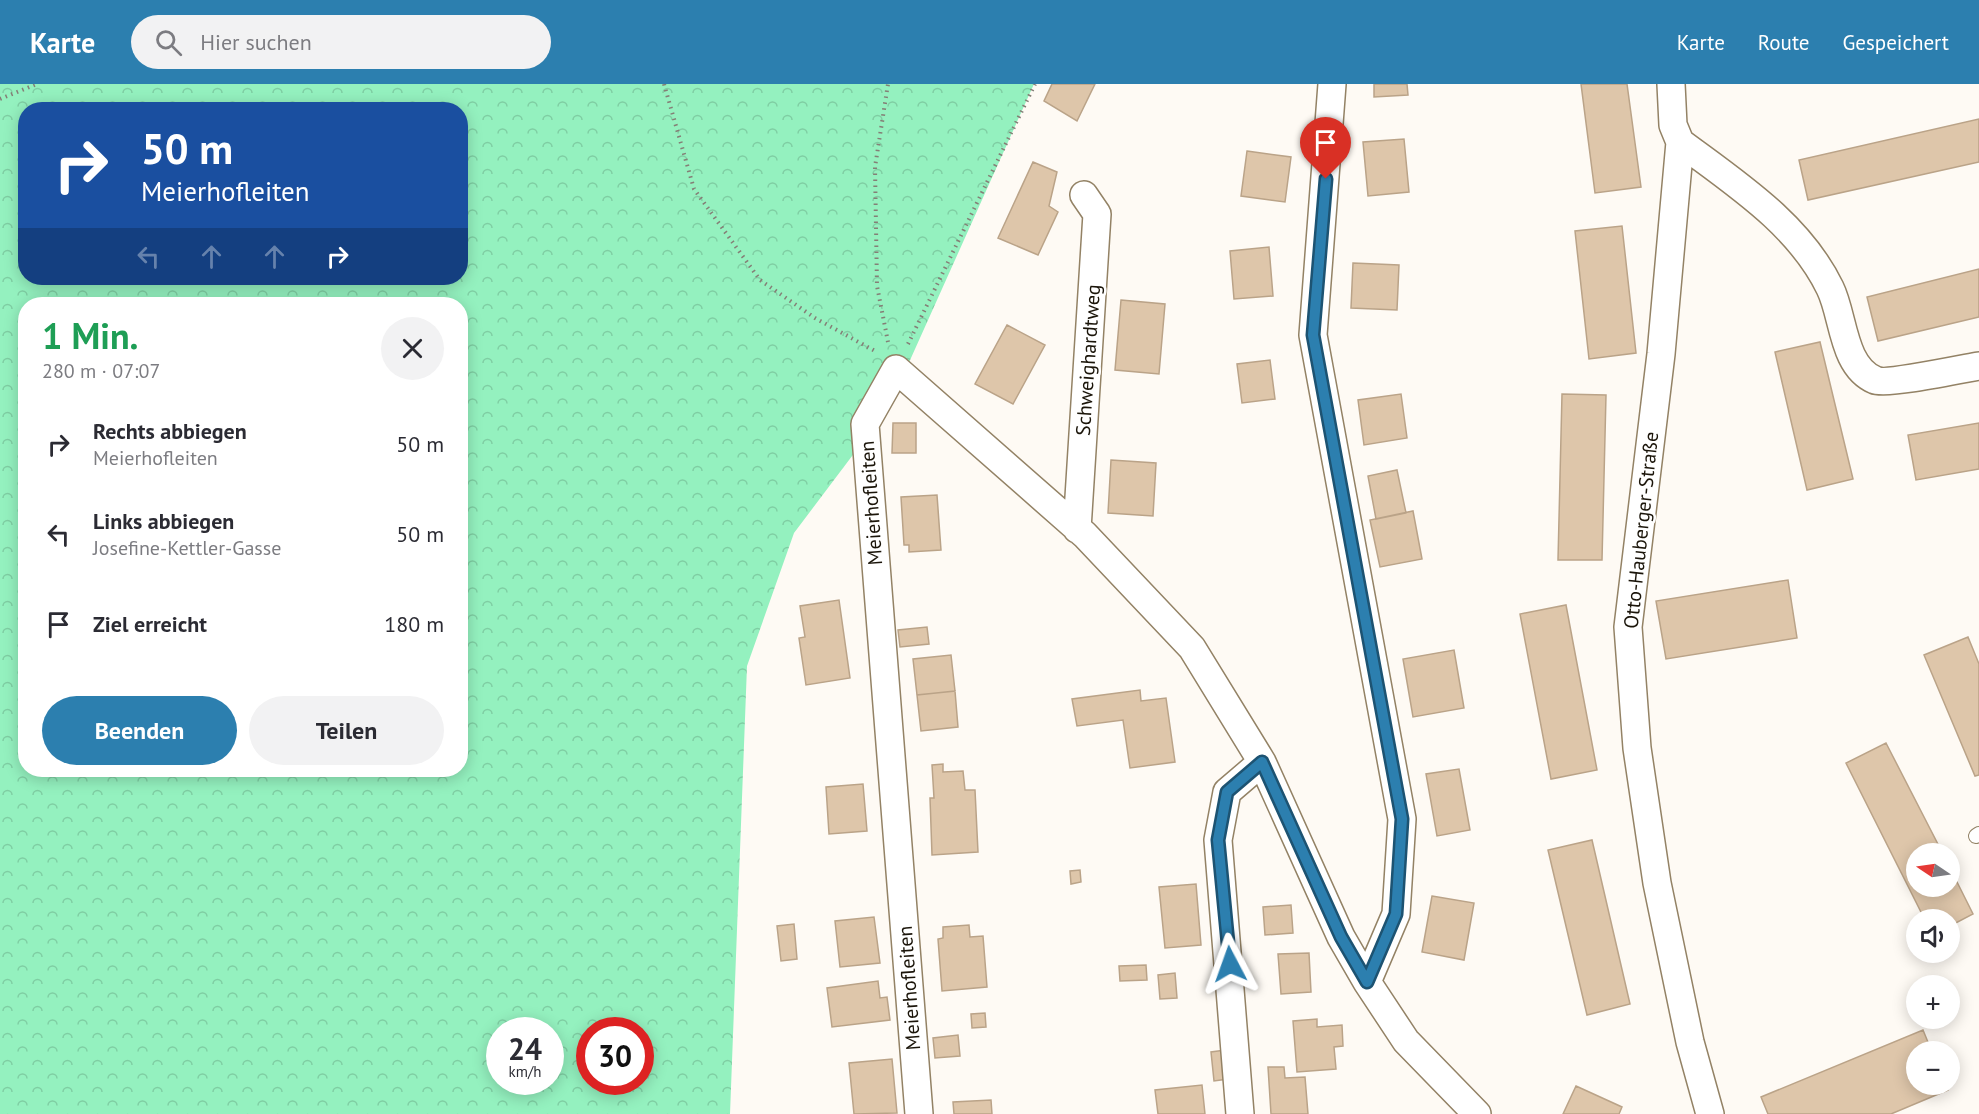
<!DOCTYPE html>
<html lang="de">
<meta charset="utf-8">
<style>
:root{--surface:#fff;--page:#f2f2f3;--text:#2b2b33;--muted:#7c7c81;--accent:#2c7faf}
body{margin:0;font-family:"PT Sans",sans-serif;background:var(--page);color:var(--text);height:100vh;display:flex;flex-direction:column;font-size:22px;white-space:nowrap}
*{box-sizing:border-box;margin:0}
p{font-size:20px;color:var(--muted)}
.icon{flex:none;width:33px;height:33px;fill:none;stroke:currentColor;stroke-width:2;stroke-linecap:round;stroke-linejoin:round}
.map{position:relative;flex:1;overflow:hidden}
.sheet{position:absolute;left:18px;top:213px;width:450px;height:480px;display:flex;flex-direction:column;background:var(--surface);border-radius:24px;box-shadow:0 3px 15px #0003}
.sheet>*{flex:none}
.hud{position:absolute;left:18px;top:18px;width:450px;height:183px;border-radius:24px;box-shadow:0 3px 15px #0003;background:#1a4fa0;color:#fff;overflow:hidden}
.needle{width:39px;rotate:283deg}
.buttons{position:absolute;left:1906px;top:759px;display:grid;gap:12px}
.buttons a{display:grid;place-items:center;width:54px;height:54px;border-radius:50%;background:var(--surface);box-shadow:0 3px 15px #0003;font-size:30px}
.speed{position:absolute;left:486px;top:933px;display:flex;gap:12px;font-size:30px;font-weight:700;text-align:center}
.speed>*{display:grid;place-content:center;width:78px;height:78px;border-radius:50%;background:var(--surface);box-shadow:0 3px 15px #0003;line-height:1}
.speed small{font-size:15px;font-weight:400}
.speed .limit{border:9px solid #d22;background:#fff;color:#111}
.pin{position:absolute;display:grid;place-items:center;width:51px;height:51px;color:#fff;margin:-62px -26px;border-radius:50% 50% 50% 0;rotate:-45deg;box-shadow:0 0 6px #0007}
.pin .icon{rotate:45deg}
.me{position:absolute;width:66px;margin:-33px;rotate:356deg;stroke-linejoin:round;filter:drop-shadow(0 0 4px #0008)}
.turn{display:flex;align-items:center;gap:21px;height:126px;padding:0 24px;font-size:27px}
.turn .icon{width:78px;height:78px;stroke-width:2.5}
.turn b{display:block;font-size:42px;line-height:51px}
.lanes{display:flex;align-items:center;height:57px;padding:0 24px;background:#0003;justify-content:center;gap:30px;direction:ltr}
.lanes .off{opacity:.35}
.round{display:grid;place-items:center;flex:none;width:63px;height:63px;border-radius:32px;background:var(--page)}
.headline{display:flex;align-items:center;justify-content:space-between;height:102px;padding:0 24px}
h1{font-size:36px;font-weight:700;line-height:45px;color:#1e9e55}
.button{display:flex;gap:12px;margin-top:auto;padding:12px 24px}
.button a{flex:1;height:69px;border-radius:36px;background:var(--accent);color:#fff;font-size:24px;font-weight:700;line-height:69px;text-align:center}
.button a+a{background:var(--page);color:var(--text)}
ul{padding:0;list-style:none}
li{display:flex;align-items:center;gap:18px;height:90px;padding:0 24px}
li div{flex:1}
li b{display:block;font-size:22px}
li em{font-style:normal}
header{display:flex;align-items:center;gap:36px;box-sizing:border-box;height:84px;padding:0 30px;background:var(--accent);color:#fff}
header strong{font-size:28px}
nav{display:flex;gap:33px;margin-inline-start:auto;font-size:21px}
.search{width:420px;height:54px;background:var(--page);display:flex;align-items:center;gap:15px;box-sizing:border-box;padding:0 21px;border-radius:33px;color:var(--muted);font-size:22px}
.map>svg:first-child{display:block}
.forest{fill:url(#forest-crowns);fill-rule:evenodd}
.building{fill:#dec6aa;stroke:#baa388;stroke-width:1.5}
.lines{fill:none;stroke-linecap:round;stroke-linejoin:round}
.lane-casing{stroke:#938265;stroke-width:16}
.street-casing{stroke:#938265;stroke-width:30}
.path{stroke:#847f76;stroke-width:4;stroke-dasharray:1.5 4.5;stroke-linecap:butt}
.lane{stroke:#fff;stroke-width:14}
.street{stroke:#fff;stroke-width:27}
.route-casing{stroke:#1d5372;stroke-width:15}
.route{stroke:#2c7faf;stroke-width:10}
.labels{text-anchor:middle;stroke-width:5;stroke-linejoin:round;paint-order:stroke}
.street-label{font-size:20px;fill:#1b150a;stroke:#fff}
</style>
<header>
<strong>Karte</strong>
<div class="search"><svg class="icon" aria-label="search" viewBox="0 0 24 24"><circle cx="10" cy="10" r="6"/><path d="M15 15l6 6"/></svg>Hier suchen</div>
<nav><a>Karte</a><a>Route</a><a>Gespeichert</a></nav>
</header>
<div class="map">
<svg width="1979" height="1030" viewBox="0 0 1979 1030">
<defs>
<pattern id="forest-crowns" width="20" height="18" patternUnits="userSpaceOnUse" patternTransform="scale(1.5)"><rect width="20" height="18" fill="#94f1bf"/><path d="M2 6a3 3 0 1 1 6 0M12 15a3 3 0 1 1 6 0" fill="none" stroke="#7fcea3"/></pattern>
</defs>
<rect width="100%" height="100%" fill="#fefaf4"/>
<path class="forest" d="M0,0H1034L889,323L794,449L747,582L730,1030H0ZM26,26H460V194H26ZM26,220H460V686H26ZM500,946H550V998H500ZM590,946H640V998H590Z"/>
<path class="building" d="M1052,0H1095L1077,37L1044,17Z
M1374,0H1407L1408,11L1374,13Z
M1581,0H1627L1641,103L1595,109Z
M1979,35V78L1808,116L1799,76Z
M1404,55L1409,108L1368,112L1363,58Z
M1247,67L1291,73L1285,118L1241,112Z
M1033,78L1057,88L1049,122L1058,128L1038,171L998,154Z
M1622,142L1636,269L1589,275L1575,147Z
M1269,163L1273,212L1234,215L1230,167Z
M1353,179L1399,181L1397,226L1351,224Z
M1979,185V233L1878,257L1867,213Z
M1121,216L1165,220L1159,290L1115,286Z
M1007,241L1045,261L1013,320L975,300Z
M1820,258L1853,395L1807,406L1775,268Z
M1270,276L1275,315L1242,319L1237,280Z
M1401,310L1407,354L1364,361L1358,316Z
M1562,310L1606,311L1602,476H1558Z
M893,339H916V369H892Z
M1979,339V385L1916,396L1908,351Z
M1111,376L1156,379L1153,432L1108,429Z
M1397,386L1406,429L1376,435L1368,392Z
M937,411L941,466L909,468V461H904L901,413Z
M1413,427L1422,475L1380,483L1370,436Z
M1788,496L1797,554L1666,575L1656,517Z
M839,516L850,594L806,601L799,554L805,553L800,522Z
M1566,521L1597,686L1551,695L1520,530Z
M927,543L929,560L900,563L898,546Z
M1968,553L1979,580V691L1975,692L1924,571Z
M1454,566L1464,624L1413,633L1403,575Z
M951,571L955,607L917,611L913,575Z
M1140,606L1141,617L1166,614L1175,678L1130,684L1123,636L1077,642L1072,615Z
M955,607L958,643L921,647L917,611Z
M1886,659L1943,770H1917V802H1950V784L1973,830L1950,842V836H1925L1846,679Z
M943,680V688L963,687L965,706H975L978,768L932,771L930,714H934L932,681Z
M1459,685L1470,746L1437,752L1426,690Z
M863,700L867,747L829,750L826,703Z
M1592,756L1630,920L1587,931L1548,766Z
M1080,786L1081,798L1071,800L1070,787Z
M1196,800L1201,861L1165,864L1159,803Z
M1432,812L1474,819L1464,876L1422,868Z
M1291,821L1293,849L1265,851L1263,823Z
M874,833L880,879L840,883L835,837Z
M794,840L797,875L781,877L777,842Z
M969,841L970,853L983,852L987,903L942,907L938,855L943,854V843Z
M1309,869L1311,908L1281,910L1278,870Z
M1146,881L1147,896L1120,897L1119,882Z
M1175,889L1177,914L1160,915L1158,891Z
M878,897L880,914L887,913L890,936L832,943L827,904Z
M985,929L986,943L972,944L971,930Z
M1317,935V943L1342,941L1343,962L1334,963L1336,985L1297,988L1293,937Z
M1923,946L1932,968H1917V1000H1946L1948,1006L1891,1030H1768L1761,1013Z
M958,951L960,972L935,974L933,954Z
M1225,966L1228,995L1214,997L1211,968Z
M892,975L897,1029L854,1030L849,979Z
M1268,983H1284L1285,994L1305,993L1308,1030H1271Z
M1202,1001L1205,1030H1158L1155,1006Z
M1576,1002L1622,1023L1619,1030H1563Z
M991,1016L992,1030H954L953,1018Z"/>
<g class="lines">
<g class="lane-casing">
<path id="lane" d="M1976,752L1979,750"/>
</g>
<g class="street-casing">
<path id="street" d="M1332,0L1313,251L1402,735L1396,830L1367,898
M1671,0L1673,41L1680,58L1661,270L1628,543L1637,664L1657,799L1690,958L1710,1030
M1680,58C1735,99 1799,140 1830,204C1844,232 1842,282 1875,296C1886,301 1962,285 1979,282
M1077,445L1097,130L1084,111
M919,1030L865,340L896,285L1085,451L1192,564L1262,678L1341,853L1367,898L1406,957L1477,1030
M1240,1030L1218,756L1227,708L1262,678"/>
</g>
<path class="path" d="M664,0L694,105L760,196L815,234L875,267
M0,15L37,0
M888,258L877,202L875,83L888,0
M908,260L1035,0"/>
<use href="#lane" class="lane"/>
<use href="#street" class="street"/>
</g>
<g class="lines">
<g class="route-casing">
<path id="route" d="M1230,880L1218,756L1227,708L1262,678L1341,853L1367,898L1396,830L1402,735L1313,251L1326,95"/>
</g>
<use href="#route" class="route"/>
</g>
<g class="labels">
<g class="street-label">
<text transform="translate(1088 276) rotate(-86)" y="7">Schweighardtweg</text>
<text transform="translate(871 419) rotate(-94)" y="7">Meierhofleiten</text>
<text transform="translate(1641 446) rotate(-84)" y="7">Otto-Hauberger-Straße</text>
<text transform="translate(909 904) rotate(-94)" y="7">Meierhofleiten</text>
</g>
</g>
</svg>
<div class="buttons">
<a><svg class="needle" viewBox="-14 -14 28 28"><path d="M0-13l5 13h-10z" fill="#e53935"/><path d="M0 13l5-13h-10z" fill="#7c7c81"/></svg></a>
<a><svg class="icon" aria-label="sound" viewBox="0 0 24 24"><path d="M4 9h4l5-4v14l-5-4H4zM17 9q2 3 0 6"/></svg></a>
<a>+</a>
<a>−</a>
</div>
<div class="speed"><div>24<small>km/h</small></div><div class="limit">30</div></div>
<div class="pin" style="left:1326px;top:95px;background:#d93025"><svg class="icon" aria-label="arrive" viewBox="0 0 24 24"><path d="M6 21V4h12l-3 4 3 4H6"/></svg></div>
<svg class="me" style="left:1230px;top:880px" viewBox="-20 -20 40 40"><path d="M0-17L14 15 0 8-14 15z" fill="#2c7faf" stroke="#fff" stroke-width="4"/></svg>
<div class="hud">
<div class="turn"><svg class="icon" aria-label="right" viewBox="0 0 24 24"><path d="M7 20v-9h11M14 6l5 5-5 5"/></svg><div><b>50 m</b>Meierhofleiten</div></div>
<div class="lanes"><svg class="icon off" aria-label="left" viewBox="0 0 24 24"><path d="M17 20v-9H6M10 6l-5 5 5 5"/></svg><svg class="icon off" aria-label="ahead" viewBox="0 0 24 24"><path d="M12 20V5M6 11l6-6 6 6"/></svg><svg class="icon off" aria-label="ahead" viewBox="0 0 24 24"><path d="M12 20V5M6 11l6-6 6 6"/></svg><svg class="icon" aria-label="right" viewBox="0 0 24 24"><path d="M7 20v-9h11M14 6l5 5-5 5"/></svg></div>
</div>
<section class="sheet">
<div class="headline"><div><h1>1 Min.</h1><p>280 m · 07:07</p></div><a class="round"><svg class="icon" aria-label="close" viewBox="0 0 24 24"><path d="M6 6l12 12M18 6L6 18"/></svg></a></div>
<ul>
<li><svg class="icon" aria-label="right" viewBox="0 0 24 24"><path d="M7 20v-9h11M14 6l5 5-5 5"/></svg><div><b>Rechts abbiegen</b><p>Meierhofleiten</p></div><em>50 m</em></li>
<li><svg class="icon" aria-label="left" viewBox="0 0 24 24"><path d="M17 20v-9H6M10 6l-5 5 5 5"/></svg><div><b>Links abbiegen</b><p>Josefine-Kettler-Gasse</p></div><em>50 m</em></li>
<li><svg class="icon" aria-label="arrive" viewBox="0 0 24 24"><path d="M6 21V4h12l-3 4 3 4H6"/></svg><div><b>Ziel erreicht</b></div><em>180 m</em></li>
</ul>
<div class="button"><a>Beenden</a><a>Teilen</a></div>
</section>
</div>
